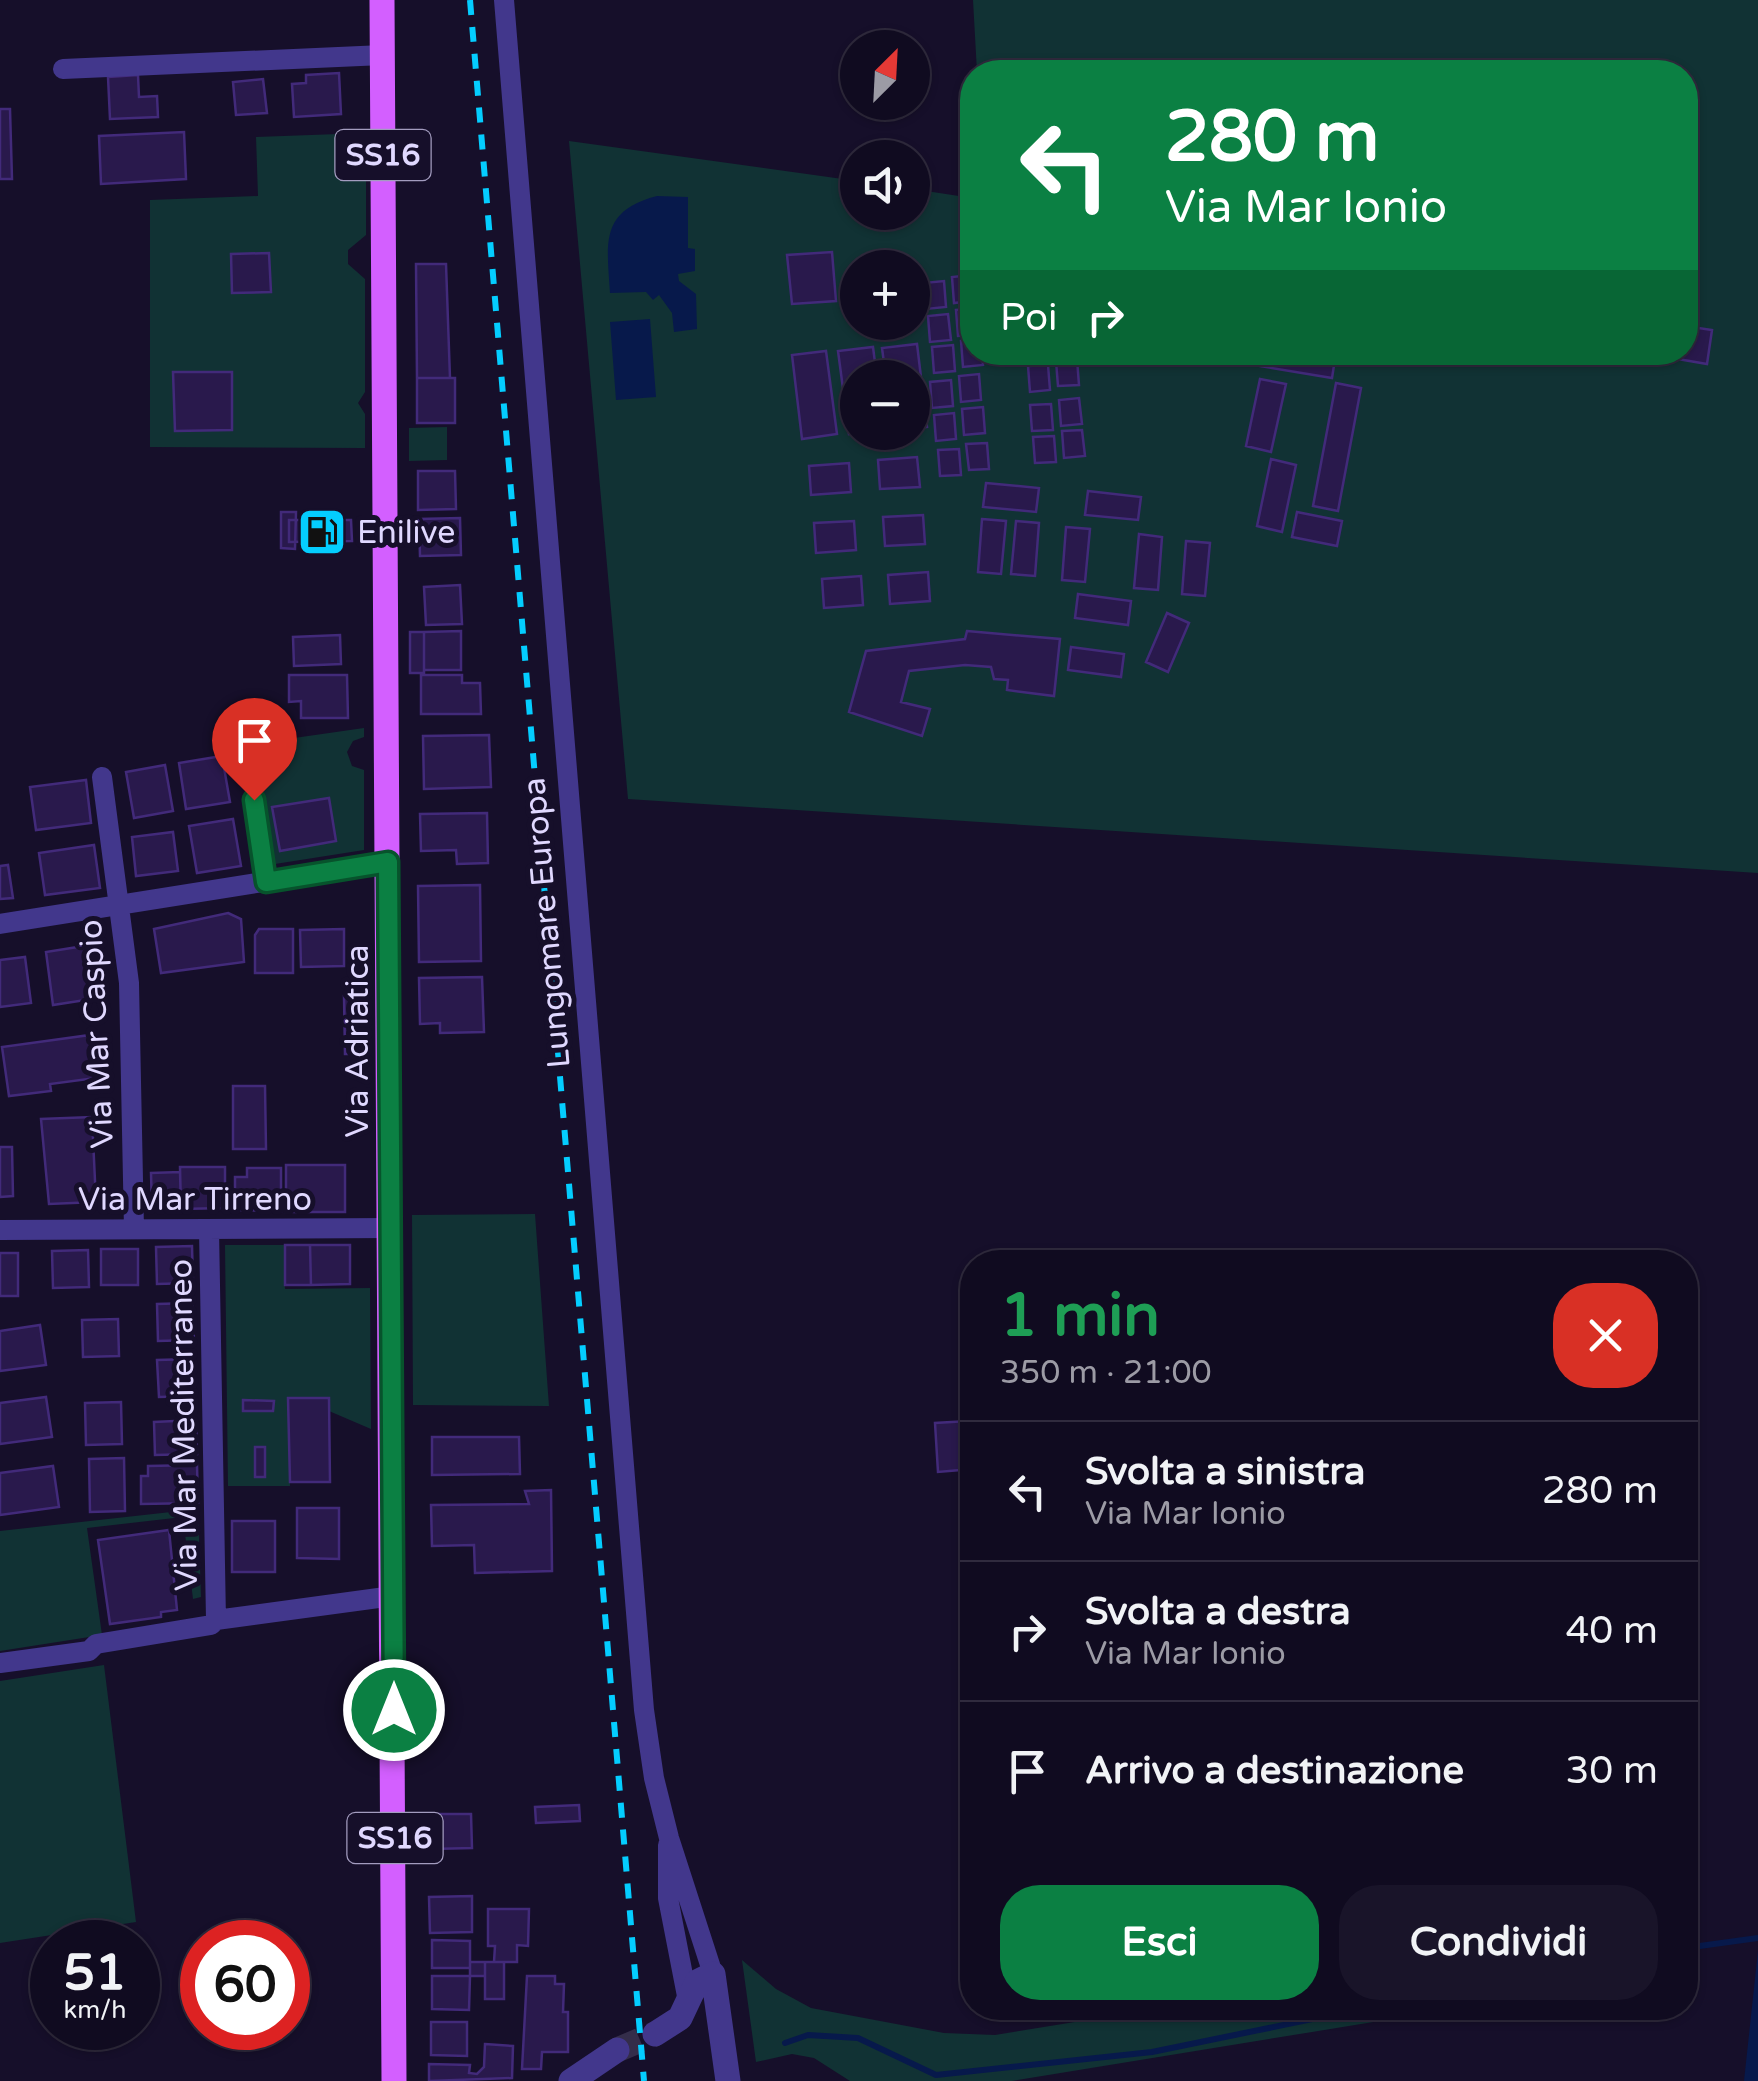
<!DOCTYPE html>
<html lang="it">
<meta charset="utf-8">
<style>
:root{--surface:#100b20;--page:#191429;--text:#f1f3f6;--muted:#9c9ba5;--line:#302b3e;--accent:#0b8043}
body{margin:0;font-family:"Varela Round",sans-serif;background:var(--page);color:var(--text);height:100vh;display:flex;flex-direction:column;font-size:38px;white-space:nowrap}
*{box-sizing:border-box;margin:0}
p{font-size:32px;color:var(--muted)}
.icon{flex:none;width:55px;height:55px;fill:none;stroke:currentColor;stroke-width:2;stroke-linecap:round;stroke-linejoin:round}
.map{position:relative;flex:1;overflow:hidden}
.details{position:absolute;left:960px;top:1250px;width:738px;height:770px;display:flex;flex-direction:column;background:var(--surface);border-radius:40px;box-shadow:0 2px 8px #0004,0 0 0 2px var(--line)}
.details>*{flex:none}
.banner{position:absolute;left:960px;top:60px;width:738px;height:305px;border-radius:40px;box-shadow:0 2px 8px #0004,0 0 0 2px var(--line);background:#0b8043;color:#fff;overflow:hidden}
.needle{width:65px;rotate:24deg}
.controls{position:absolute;left:840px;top:30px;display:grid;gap:20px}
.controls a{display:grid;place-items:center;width:90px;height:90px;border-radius:50%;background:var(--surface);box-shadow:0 2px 8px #0004,0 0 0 2px var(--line);font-size:50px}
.speed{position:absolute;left:30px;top:1920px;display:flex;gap:20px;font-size:50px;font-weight:700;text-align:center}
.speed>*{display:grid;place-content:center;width:130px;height:130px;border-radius:50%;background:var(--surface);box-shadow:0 2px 8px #0004,0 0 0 2px var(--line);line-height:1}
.speed small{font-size:25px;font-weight:400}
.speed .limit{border:15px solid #d22;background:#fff;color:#111}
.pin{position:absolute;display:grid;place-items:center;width:85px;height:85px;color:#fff;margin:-102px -42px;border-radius:50% 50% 50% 0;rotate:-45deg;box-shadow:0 0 10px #0007}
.pin .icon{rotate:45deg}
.me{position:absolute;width:110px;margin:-55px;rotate:0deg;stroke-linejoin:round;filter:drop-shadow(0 0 8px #0008)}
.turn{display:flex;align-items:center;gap:35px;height:210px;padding:0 40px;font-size:45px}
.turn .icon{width:130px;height:130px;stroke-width:2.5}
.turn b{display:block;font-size:70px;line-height:85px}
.then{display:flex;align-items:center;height:95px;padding:0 40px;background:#0003;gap:20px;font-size:38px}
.round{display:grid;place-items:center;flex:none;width:105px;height:105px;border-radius:40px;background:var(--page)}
.summary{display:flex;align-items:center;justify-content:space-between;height:170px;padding:0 40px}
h1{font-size:60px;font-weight:800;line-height:75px;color:#1e9e55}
.action{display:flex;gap:20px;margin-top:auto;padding:20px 40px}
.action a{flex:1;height:115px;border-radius:40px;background:var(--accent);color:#fff;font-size:40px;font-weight:800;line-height:115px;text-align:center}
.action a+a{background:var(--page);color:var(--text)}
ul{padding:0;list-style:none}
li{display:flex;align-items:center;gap:30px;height:140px;padding:0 40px;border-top:2px solid var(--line)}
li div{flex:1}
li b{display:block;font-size:38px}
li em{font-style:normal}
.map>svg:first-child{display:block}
.green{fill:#113234;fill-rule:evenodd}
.water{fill:#07194b}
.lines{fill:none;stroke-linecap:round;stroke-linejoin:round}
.stream{stroke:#07194b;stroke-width:6}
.building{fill:#29194c;stroke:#422a7a;stroke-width:2.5}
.tertiary-tunnel{stroke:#342d4a;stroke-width:25;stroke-dasharray:25 12;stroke-linecap:butt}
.minor{stroke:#42378c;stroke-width:20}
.tertiary{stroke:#42378c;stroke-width:25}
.primary{stroke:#d35fff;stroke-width:25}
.rail{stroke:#04cdff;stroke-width:6;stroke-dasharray:15 12;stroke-linecap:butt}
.route-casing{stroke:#07532c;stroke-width:25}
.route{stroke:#0b8043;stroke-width:18}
.labels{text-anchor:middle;stroke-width:10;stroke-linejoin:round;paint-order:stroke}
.shield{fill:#160f2a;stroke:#a39cbf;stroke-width:2.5}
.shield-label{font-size:30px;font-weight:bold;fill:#e0d8ff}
.poi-label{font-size:32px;fill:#e0d8ff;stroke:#160f2a;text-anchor:start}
.street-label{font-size:32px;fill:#e0d8ff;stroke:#160f2a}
</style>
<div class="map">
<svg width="1758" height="2081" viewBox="0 0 1758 2081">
<rect width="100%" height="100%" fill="#160f2a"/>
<path class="green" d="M973,0H1758V873L628,799L569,141L857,181L858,212H912L913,189L972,198V352H1685V72H977ZM858,268H912V322H858ZM858,378H912V432H858Z
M366,133V235L348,250V264L365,279V392L358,403L365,414V448L150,447V200L258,196L256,137ZM269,253L270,292L232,293L231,255Z
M447,427V460L409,461V428Z
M364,728V737L353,741L347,752L352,766L364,770V850L275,864L259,765L228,768L225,748ZM328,798L335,842L280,851L272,807Z
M535,1214L549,1406L413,1405L412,1215Z
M225,1245H284L285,1289L370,1288L371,1429L329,1411L328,1398H289L290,1486H228Z
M198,1509L201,1597L193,1599L183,1517L87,1528L102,1635L0,1651V1531Z
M104,1665L136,1922L0,1943V1681Z
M742,1960L776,1989L811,2008L944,2033L995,2035L1161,2008H1459L1012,2081H850L814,2058L792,2054L756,2062Z"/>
<path class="water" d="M657,196L688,197V248L695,249V271L678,274L679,281L696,294L697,329L674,332L672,313L659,295L653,300L646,292L610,293C607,244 599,211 657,196Z
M650,319L656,397L616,400L610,322Z
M1758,1951V2081H1744Z"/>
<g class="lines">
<path class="stream" d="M1685,1948L1758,1938
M785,2043L808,2035L858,2038L936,2075L1152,2052L1366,2008"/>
</g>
<path class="building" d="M339,73L341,114L294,117L292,84L306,83V75Z
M138,75L139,97L157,96L158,117L110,119L108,77Z
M263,79L267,113L236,115L233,82Z
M0,109H10L12,179H0Z
M184,132L186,179L101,184L99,136Z
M832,252L836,301L792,304L787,255Z
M269,253L271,292L232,293L231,254Z
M416,264H446L450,378H417Z
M972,275V301L954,303L952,277Z
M944,281L946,307L926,309L923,283Z
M972,309V335L958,336L956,310Z
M948,314L951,340L930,342L928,316Z
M1685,326L1712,330L1707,364L1637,352H1685Z
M972,340V352H982L983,365L963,367L961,341Z
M917,344L927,427L912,429V378H886L882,348Z
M953,345L955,371L934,373L932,347Z
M873,347L877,378H858V432H864L849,434L838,351Z
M826,351L837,434L802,439L792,355Z
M1244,352H1334L1336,353L1332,378L1242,363Z
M1077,359L1079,385L1058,386L1056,361Z
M1048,365L1050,390L1030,392L1028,366Z
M173,372H232V430L175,431Z
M979,374L981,400L961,402L959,376Z
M417,378H455V423H417Z
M1260,379L1286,384L1271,452L1246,446Z
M951,380L953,406L932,408L930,382Z
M1336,383L1361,388L1338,511L1313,506Z
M1079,398L1082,424L1061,426L1059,400Z
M1051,404L1053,430L1032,431L1030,405Z
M983,407L985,433L964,435L962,409Z
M954,413L956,439L936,441L934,415Z
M1082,430L1085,456L1064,458L1062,431Z
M1054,436L1056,462L1035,463L1033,437Z
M987,443L989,469L969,470L966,444Z
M959,449L961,475L940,476L938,450Z
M917,457L920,487L880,489L878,460Z
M1271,459L1296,465L1282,532L1257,526Z
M849,463L851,492L811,495L809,466Z
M418,471H455L456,509L418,510Z
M986,483L1039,488L1036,512L983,507Z
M1088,491L1141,497L1138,520L1085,515Z
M281,512H296L295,549L281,548Z
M1297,512L1342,521L1337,546L1292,537Z
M923,515L925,544L885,546L883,517Z
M460,518L461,555L420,556L419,519Z
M982,519L1006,521L1001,574L978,572Z
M289,520H351L352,541L289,542Z
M854,521L856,550L816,553L814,523Z
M1016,521L1039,523L1035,576L1011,574Z
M1066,527L1090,529L1085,582L1062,580Z
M1139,534L1162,537L1158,590L1134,588Z
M1186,541L1210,543L1205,596L1182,594Z
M928,572L930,601L890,604L888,575Z
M861,576L863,605L824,608L822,579Z
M460,585L462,624L426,625L424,587Z
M1078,594L1131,601L1128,625L1075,618Z
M1167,613L1189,623L1168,672L1146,662Z
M461,631V670H424V632Z
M967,631L1060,639L1054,696L1007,690L1008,680L994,679L991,667L965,665L909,671L901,702L930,709L922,736L849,712L866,651L965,639Z
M410,632H424V673H410Z
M340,635L341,664L294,666L293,637Z
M1071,647L1124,654L1121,677L1068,670Z
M289,675H347L348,718H301V701L289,702Z
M421,675H462V683H480L481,714H421Z
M489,735L491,787L424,789L423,736Z
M222,756L230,802L186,809L179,763Z
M165,765L173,811L134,818L126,772Z
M86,780L91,823L36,830L30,787Z
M329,798L336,841L280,851L272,807Z
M487,813L488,863L457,864L456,850L421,851L420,814Z
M233,819L241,866L197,873L189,826Z
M173,832L178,871L136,876L132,837Z
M94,845L100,888L45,895L39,853Z
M8,865L13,898L0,899V866Z
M480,885L481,961L419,962L418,886Z
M228,913L241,919L244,962L161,973L154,929Z
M259,929H293V973H255V935Z
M344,929V966L301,967L300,930Z
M84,946L92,999L53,1005L46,952Z
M25,957L31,1003L0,1007V960Z
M482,977L484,1032L440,1033V1023L420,1024L419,978Z
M344,996H366V1054H345Z
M90,1035L96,1078L50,1084L51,1091L9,1096L2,1047Z
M233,1086H265L266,1149H233Z
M92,1117L96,1202L49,1204L41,1119Z
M0,1147H12L13,1196L0,1197Z
M286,1165H345V1212H286Z
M180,1167H225V1208L181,1209Z
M247,1168H281V1211L235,1210V1177H247Z
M180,1172L181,1209L152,1210L151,1173Z
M285,1245H310L311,1285H285Z
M310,1245H350V1284L311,1285Z
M192,1246L193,1283L157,1284L156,1247Z
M101,1249H138V1285H101Z
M88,1250L89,1287L53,1288L52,1251Z
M0,1253H18V1296H0Z
M192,1303L194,1340L158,1341L157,1304Z
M118,1319L119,1356L83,1357L82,1320Z
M40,1325L46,1365L0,1371V1331Z
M193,1359L195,1396L159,1397L157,1360Z
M46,1397L52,1437L0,1444V1403Z
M288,1398H329L330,1482H290Z
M243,1400L274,1401L273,1411H243Z
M121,1402L122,1444L86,1445L85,1403Z
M196,1420L197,1454L155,1455L154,1422Z
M968,1421L972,1469L938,1472L935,1423Z
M432,1437H519L520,1474L432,1475Z
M255,1447H265V1477H255Z
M124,1458L125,1511L90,1512L89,1459Z
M197,1465L198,1503L141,1504V1476H148V1466Z
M53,1466L59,1507L0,1515V1473Z
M551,1490L552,1571L475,1573L474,1545L432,1546L431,1505L529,1504L525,1491Z
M297,1508H339V1559L297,1558Z
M232,1521H275V1572H232Z
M169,1530L177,1610L161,1612V1617L110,1624L98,1540Z
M579,1805L580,1821L536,1823L535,1807Z
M432,1814H471L472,1848L432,1849Z
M472,1896V1932L430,1933L429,1897Z
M488,1909H529L528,1946L517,1945V1962H494L495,1946H488Z
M432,1940L470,1941V1968H432Z
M470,1962H485V1976H470Z
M485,1962H504V1999H485Z
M432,1976H470L469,2010L432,2009Z
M527,1976H555V1984H564L563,2012H568V2052H542L541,2069H522Z
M431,2022H467V2056L431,2055Z
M485,2044L513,2046L512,2078L429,2081V2064L470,2065L469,2073L477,2074L484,2067Z"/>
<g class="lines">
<path class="tertiary-tunnel" d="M617,2050L655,2034"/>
<path class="minor" d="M504,0L644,1710L654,1778L669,1838L713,1974
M63,69L383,55
M102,777L129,983L134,1229
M253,800L265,882
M0,924L388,862
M209,1229L216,1620L393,1596
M0,1230L391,1228
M0,1663L89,1651L96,1644L211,1625L216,1620
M668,1845V1898L688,2001"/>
<path class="tertiary" d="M655,2034L680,2018L697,1982L713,1974L728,2081
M571,2081L617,2050"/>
<path class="primary" d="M382,0L394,2081"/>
<path class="rail" d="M470,0L644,2081"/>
</g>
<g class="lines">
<g class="route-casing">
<path id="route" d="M254,800L266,882L388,862L394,1710"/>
</g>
<use href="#route" class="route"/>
</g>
<defs>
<g id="fuel-square" transform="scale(2.5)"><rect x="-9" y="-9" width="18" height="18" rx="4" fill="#04cdff" stroke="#160f2a"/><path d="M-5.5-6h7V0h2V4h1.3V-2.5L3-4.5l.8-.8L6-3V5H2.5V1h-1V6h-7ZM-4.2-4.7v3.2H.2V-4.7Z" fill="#111"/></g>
</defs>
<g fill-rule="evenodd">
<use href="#fuel-square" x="322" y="532"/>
</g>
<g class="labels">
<g class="shield">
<rect x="335.5" y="130" width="95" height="50" rx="8"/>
<rect x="347.5" y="1813" width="95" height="50" rx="8"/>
</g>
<g class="shield-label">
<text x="383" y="165">SS16</text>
<text x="395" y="1848">SS16</text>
</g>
<g class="poi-label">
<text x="357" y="543">Enilive</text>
</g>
<g class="street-label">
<text transform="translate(546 923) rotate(-95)" y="11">Lungomare Europa</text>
<text transform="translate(96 1034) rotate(-93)" y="11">Via Mar Caspio</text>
<text transform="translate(357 1041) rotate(-90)" y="11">Via Adriatica</text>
<text x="195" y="1210">Via Mar Tirreno</text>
<text transform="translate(183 1425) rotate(-91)" y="11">Via Mar Mediterraneo</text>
</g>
</g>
</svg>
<div class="controls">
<a><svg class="needle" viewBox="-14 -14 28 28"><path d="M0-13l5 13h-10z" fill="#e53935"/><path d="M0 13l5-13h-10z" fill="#9c9ba5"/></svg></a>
<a><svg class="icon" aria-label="sound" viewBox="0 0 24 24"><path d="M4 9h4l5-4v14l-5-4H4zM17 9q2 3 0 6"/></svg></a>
<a>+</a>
<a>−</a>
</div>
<div class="speed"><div>51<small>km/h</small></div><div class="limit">60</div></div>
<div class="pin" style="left:254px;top:800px;background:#d93025"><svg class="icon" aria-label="arrive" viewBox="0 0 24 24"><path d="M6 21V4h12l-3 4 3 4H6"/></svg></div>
<svg class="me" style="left:394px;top:1710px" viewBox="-20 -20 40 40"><circle r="17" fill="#0b8043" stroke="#fff" stroke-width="3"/><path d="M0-11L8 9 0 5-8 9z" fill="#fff"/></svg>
<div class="banner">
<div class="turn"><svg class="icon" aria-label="left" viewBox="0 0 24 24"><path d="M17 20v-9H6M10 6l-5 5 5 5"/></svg><div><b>280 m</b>Via Mar Ionio</div></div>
<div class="then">Poi<svg class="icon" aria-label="right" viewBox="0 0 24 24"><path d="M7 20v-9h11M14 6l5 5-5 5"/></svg></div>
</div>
<section class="details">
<div class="summary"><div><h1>1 min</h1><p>350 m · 21:00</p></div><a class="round" style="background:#d93025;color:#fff"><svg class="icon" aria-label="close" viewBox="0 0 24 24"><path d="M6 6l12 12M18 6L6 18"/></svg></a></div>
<ul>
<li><svg class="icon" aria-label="left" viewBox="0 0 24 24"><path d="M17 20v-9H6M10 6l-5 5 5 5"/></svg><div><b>Svolta a sinistra</b><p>Via Mar Ionio</p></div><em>280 m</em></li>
<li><svg class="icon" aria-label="right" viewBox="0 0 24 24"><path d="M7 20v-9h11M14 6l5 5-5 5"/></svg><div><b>Svolta a destra</b><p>Via Mar Ionio</p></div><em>40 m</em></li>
<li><svg class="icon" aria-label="arrive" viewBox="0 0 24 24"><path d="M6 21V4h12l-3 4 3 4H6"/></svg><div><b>Arrivo a destinazione</b></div><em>30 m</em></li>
</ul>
<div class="action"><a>Esci</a><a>Condividi</a></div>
</section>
</div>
